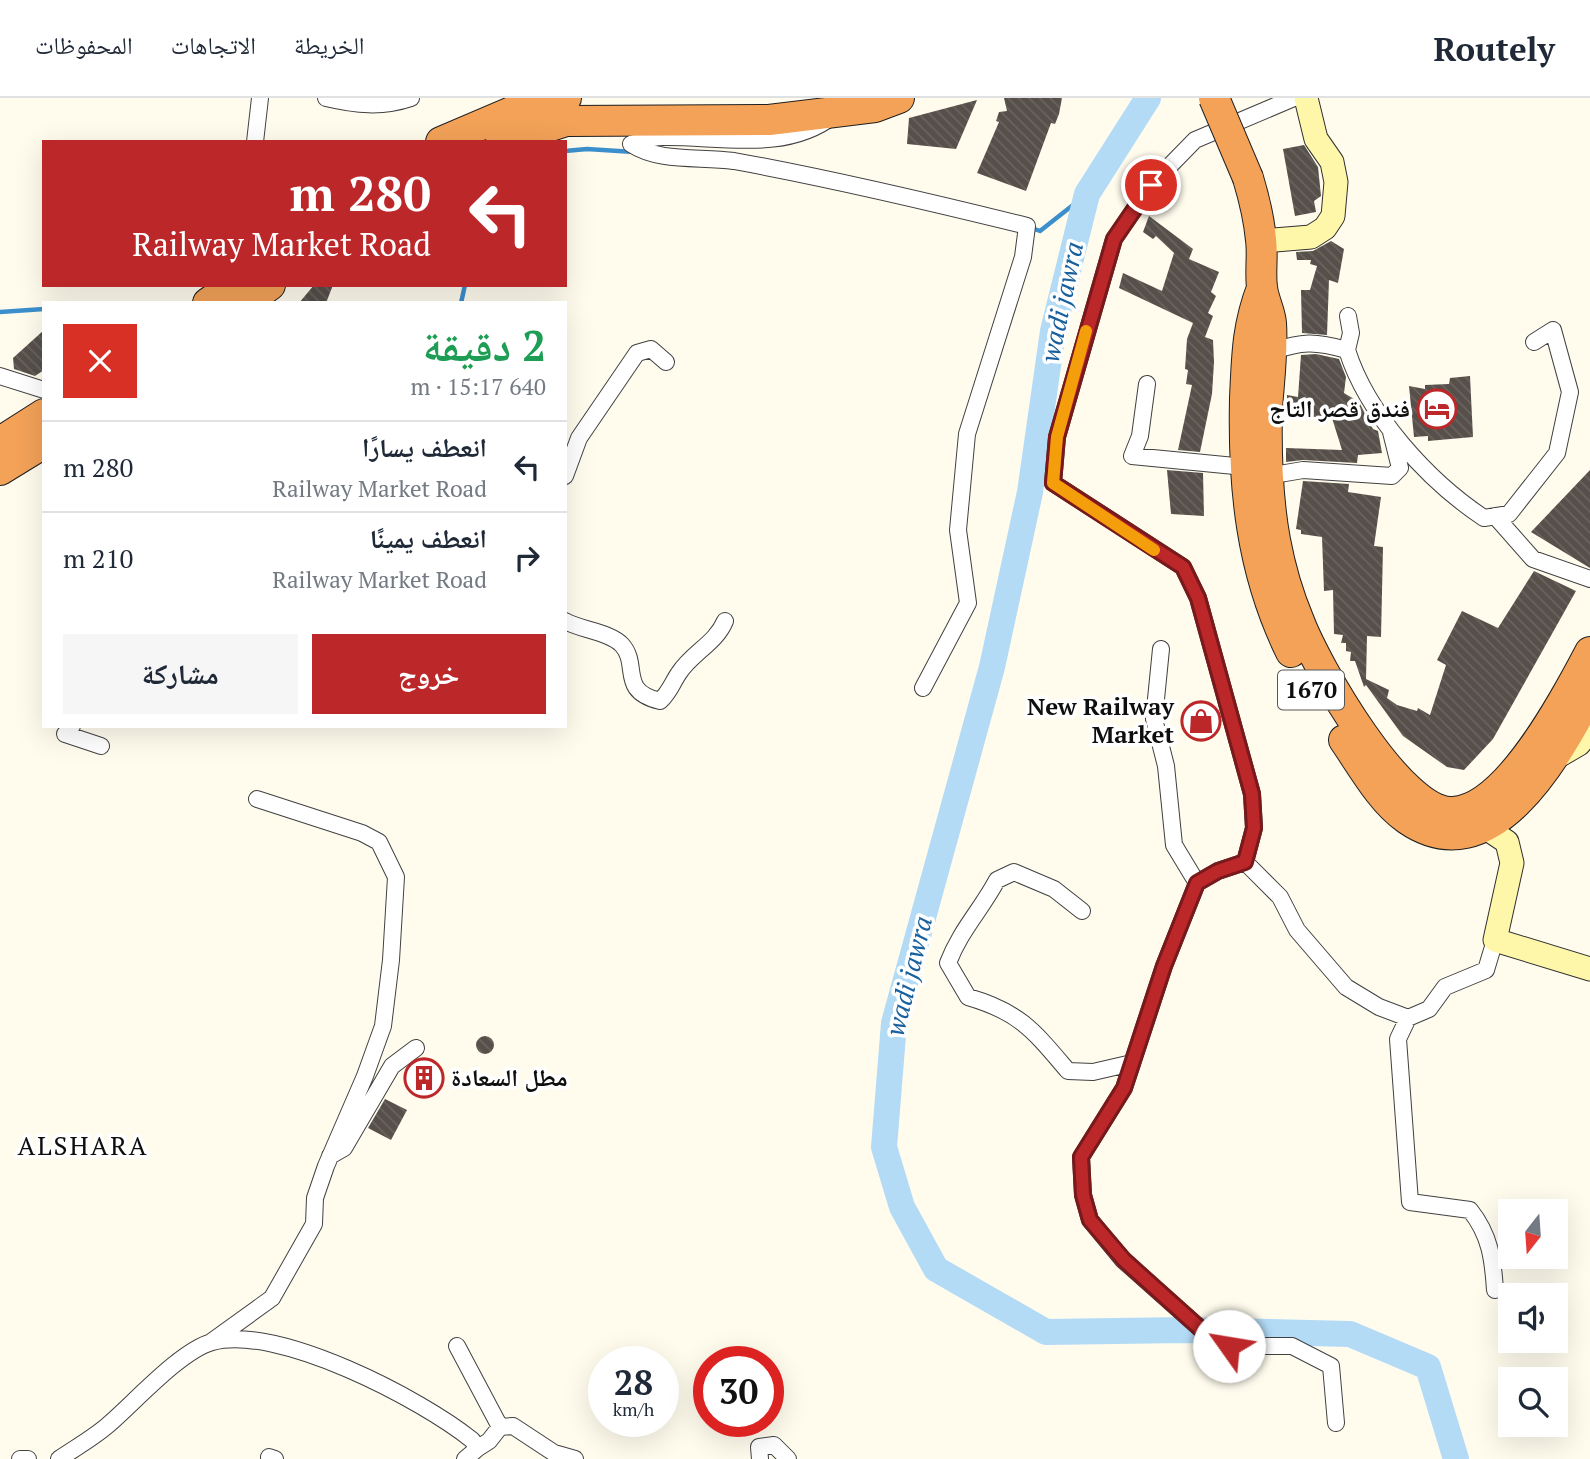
<!DOCTYPE html>
<html lang="ar">
<meta charset="utf-8">
<style>
:root{--surface:#fff;--page:#f6f6f7;--text:#1f2937;--muted:#747a83;--line:#e0e1e3;--accent:#bc272a}
body{margin:0;font-family:"PT Serif","Noto Naskh Arabic",serif;background:var(--page);color:var(--text);direction:rtl;height:100vh;display:flex;flex-direction:column;font-size:26px;white-space:nowrap}
*{box-sizing:border-box;margin:0}
p{font-size:23px;color:var(--muted)}
.icon{flex:none;width:38px;height:38px;fill:none;stroke:currentColor;stroke-width:2;stroke-linecap:round;stroke-linejoin:round}
.map{position:relative;flex:1;overflow:hidden;direction:ltr}
.drawer{position:absolute;left:42px;top:203px;width:525px;height:427px;display:flex;flex-direction:column;background:var(--surface);border-radius:0px;box-shadow:0 7px 28px #0002;direction:rtl}
.drawer>*{flex:none}
.banner{position:absolute;left:42px;top:42px;width:525px;height:147px;border-radius:0px;box-shadow:0 7px 28px #0002;direction:rtl;background:#bc272a;color:#fff;overflow:hidden}
.needle{width:46px;rotate:197deg}
.buttons{position:absolute;left:1498px;top:1101px;display:grid;gap:14px}
.buttons a{display:grid;place-items:center;width:70px;height:70px;border-radius:0px;background:var(--surface);box-shadow:0 7px 28px #0002;font-size:35px}
.speed{position:absolute;left:588px;top:1248px;display:flex;gap:14px;font-size:35px;font-weight:700;text-align:center}
.speed>*{display:grid;place-content:center;width:91px;height:91px;border-radius:50%;background:var(--surface);box-shadow:0 7px 28px #0002;line-height:1}
.speed small{font-size:18px;font-weight:400}
.speed .limit{border:10px solid #d22;background:#fff;color:#111}
.pin{position:absolute;display:grid;place-items:center;width:60px;height:60px;color:#fff;margin:-30px;border:4px solid #fff;border-radius:50%;box-shadow:0 2px 7px #0007}
.me{position:absolute;width:77px;margin:-38px;rotate:302deg;stroke-linejoin:round;filter:drop-shadow(0 0 5px #0008)}
.turn{display:flex;align-items:center;gap:24px;height:147px;padding:0 21px;font-size:32px}
.turn .icon{width:91px;height:91px;stroke-width:2.5}
.turn b{display:block;font-size:49px;line-height:60px}
.round{display:grid;place-items:center;flex:none;width:74px;height:74px;border-radius:0px;background:var(--page)}
.head{display:flex;align-items:center;justify-content:space-between;height:119px;padding:0 21px}
h1{font-size:42px;font-weight:800;line-height:52px;color:#1e9e55}
.button{display:flex;gap:14px;margin-top:auto;padding:14px 21px}
.button a{flex:1;height:80px;border-radius:0px;background:var(--accent);color:#fff;font-size:28px;font-weight:800;line-height:80px;text-align:center}
.button a+a{background:var(--page);color:var(--text)}
ul{padding:0;list-style:none}
li{display:flex;align-items:center;gap:21px;height:91px;padding:0 21px;border-top:2px solid var(--line)}
li div{flex:1}
li b{display:block;font-size:26px}
li em{font-style:normal}
header{display:flex;align-items:center;gap:42px;box-sizing:border-box;height:98px;padding:0 35px;background:var(--surface);border-bottom:2px solid var(--line)}
header strong{font-size:33px}
nav{display:flex;gap:38px;margin-inline-start:auto;font-size:24px}
.map>svg:first-child{display:block}
.lines{fill:none;stroke-linecap:round;stroke-linejoin:round}
.stream{stroke:#3b8fcc;stroke-width:4.5}
.river{stroke:#b3dbf6;stroke-width:26}
.building{fill:url(#building-back-hatch)}
.street-casing{stroke:#414141;stroke-width:18}
.secondary-casing{stroke:#303030;stroke-width:25}
.highway-casing{stroke:#1f1f1f;stroke-width:32}
.street{stroke:#fff;stroke-width:16}
.secondary{stroke:#fef7aa;stroke-width:23}
.highway{stroke:#f3a258;stroke-width:30}
.highway-bridge-casing{stroke:#1f1f1f;stroke-width:32;stroke-linecap:butt}
.highway-bridge{stroke:#f3a258;stroke-width:30}
.route-casing{stroke:#7a191b;stroke-width:18}
.route{stroke:#bc272a;stroke-width:12}
.slow{stroke:#f59e0b;stroke-width:12}
.labels{text-anchor:middle;stroke-width:7;stroke-linejoin:round;paint-order:stroke}
.shield{fill:#fff;stroke:#565656;stroke-width:2}
.shield-label{font-size:23px;font-weight:bold;fill:#0e0e0e}
.poi-label{font-size:24px;font-weight:bold;fill:#0e0e0e;stroke:#fff;text-anchor:end}
.water-label{font-size:26px;font-style:italic;fill:#18619e;stroke:#fff}
.neighbourhood-label{font-size:26px;letter-spacing:2px;fill:#0e0e0e;stroke:#fff}
</style>
<header>
<strong>Routely</strong>
<nav><a>الخريطة</a><a>الاتجاهات</a><a>المحفوظات</a></nav>
</header>
<div class="map">
<svg width="1590" height="1361" viewBox="0 0 1590 1361">
<defs>
<pattern id="building-back-hatch" width="6" height="6" patternUnits="userSpaceOnUse" patternTransform="scale(1.75)"><rect width="6" height="6" fill="#564f4a"/><path d="M-1 5l2 2M0 0l6 6M5-1l2 2" fill="none" stroke="#696460"/></pattern>
</defs>
<rect width="100%" height="100%" fill="#fffcee"/>
<g class="lines">
<path class="stream" d="M565,53L587,51L634,54
M1029,129L1040,133L1087,96
M461,205L465,187
M0,214L44,211"/>
<path class="river" d="M1148,0L1087,96L1053,233L1030,394L992,569L894,925L884,1049L902,1109L936,1171L1046,1234L1185,1232L1350,1236L1428,1269L1456,1361"/>
</g>
<path class="building" d="M1004,0H1062L1059,16L1055,26L1051,25L1026,93L977,75L999,24L996,23L999,14L1007,13Z
M977,2L956,51L907,46L909,20Z
M1304,47L1318,69L1321,98L1314,103L1316,114L1295,118L1283,51Z
M1149,118L1193,151L1189,161L1219,174L1211,194L1216,198L1208,215L1213,218L1205,239L1213,242L1214,264L1212,296L1200,354L1178,352L1192,287L1186,286L1188,272L1185,271L1187,241L1193,225L1119,190L1123,175L1162,193L1174,155L1156,138L1153,141L1143,134Z
M1331,143L1344,151L1338,185L1329,182L1327,237L1302,235L1301,192H1310L1317,168L1310,166L1311,162H1297L1296,154L1313,153Z
M314,187H333L326,205H299Z
M44,232V272L35,278L14,271L13,260Z
M1316,256L1339,261L1346,279L1344,295L1359,304L1373,331L1378,333L1382,355L1358,357L1357,365L1303,362L1286,364V350L1342,352L1332,320L1287,317V297L1298,299L1301,257Z
M1470,278L1473,339L1428,343V338L1414,339L1409,288L1425,291V287L1449,286L1450,280Z
M1167,372L1203,375L1204,418L1171,416Z
M1590,372V470L1531,434Z
M1303,383L1349,386L1348,394L1381,399L1374,448L1383,449L1381,539L1367,538L1366,581L1389,592L1387,600L1397,607L1417,613L1418,610L1430,617L1446,567L1437,562L1462,513L1498,530L1534,473L1576,493L1493,641L1464,672L1447,669L1403,638L1366,587L1364,589L1355,563H1350L1351,554L1346,553V545H1341L1343,537L1334,536L1333,492L1324,493L1322,439L1301,436V432L1296,431Z
M476 947a9 9 0 1 1 18 0a9 9 0 1 1-18 0Z
M422,966L437,974L426,993L411,985Z
M385,1001L407,1012L391,1042L368,1030Z"/>
<g class="lines">
<g class="street-casing">
<path id="street" d="M326,0C356,7 382,10 411,0
M255,44L260,0
M631,46C660,65 700,58 734,63C833,81 930,104 1027,128L1023,159L967,336L958,432L968,505L923,590
M631,46C641,43 652,39 663,39C719,38 785,55 833,18
M1347,252L1351,235L1348,218
M1270,254C1302,243 1315,243 1347,252C1367,316 1428,383 1484,420L1509,416L1557,355L1570,294L1553,232L1534,244
M0,278L44,292
M1147,286L1140,338L1132,358L1245,369
M565,378L579,340L637,255L651,251L666,264
M1268,378L1303,372L1392,378L1400,370L1391,334
M1495,418L1533,461L1590,481
M565,523C581,532 610,534 622,547C640,567 618,593 660,603C670,594 672,585 679,575C692,555 716,545 725,523
M1161,551L1154,621L1166,668L1174,747L1197,785
M72,628L65,636L101,648
M1245,764L1254,730L1252,696L1198,500L1183,469L1053,385L1057,339L1114,141L1151,87L1195,42L1294,0
M1245,764L1218,773L1197,785L1164,868L1124,990L1081,1059L1083,1097L1090,1122L1123,1162L1203,1233L1229,1248H1292L1331,1268L1336,1325
M1245,764L1280,799L1297,832L1346,889L1379,909L1408,920L1429,911L1445,889L1486,872L1495,842
M1082,813L1054,791L1014,774L997,782C981,812 960,833 948,865L968,899C1020,914 1034,933 1068,973L1093,974L1132,965
M1408,920L1398,941L1410,1104L1470,1112C1490,1137 1493,1161 1495,1192
M330,1058L344,1050L392,968L416,950
M211,1244L272,1200L314,1126L315,1100L326,1068L365,978L383,928L391,862L396,779L379,744L362,735L257,701
M457,1248L500,1329
M478,1350L489,1343L500,1329L513,1328L554,1355L575,1361
M269,1359L275,1361
M20,1361H28
M59,1361C75,1350 93,1340 108,1327C134,1305 180,1253 212,1244C278,1226 421,1301 472,1342L478,1350L465,1361
M760,1361L759,1349L774,1347L788,1361"/>
</g>
<g class="secondary-casing">
<path id="secondary" d="M1262,143L1311,139L1325,130L1333,118L1336,84L1332,64L1316,41L1306,0
M1555,660L1579,646L1590,632
M1486,730L1507,744L1512,765L1495,842L1590,871"/>
</g>
<g class="highway-casing">
<path id="highway" d="M441,44L523,9L566,0
M501,44L566,23L769,22L875,9L899,0
M1248,80C1254,100 1259,120 1261,142C1263,157 1260,174 1262,189C1263,201 1270,213 1271,225C1273,253 1269,282 1267,310C1266,354 1267,399 1275,442C1280,469 1288,497 1299,523C1316,568 1401,718 1453,714C1508,711 1567,598 1590,554
M1262,190C1247,229 1247,258 1245,300C1243,389 1251,473 1291,554
M208,205L234,187
M245,205L270,187
M0,344L44,316
M0,372L44,345
M1344,642C1362,668 1381,703 1407,721C1492,780 1558,655 1590,596"/>
</g>
<use href="#street" class="street"/>
<use href="#secondary" class="secondary"/>
<use href="#highway" class="highway"/>
<g class="highway-bridge-casing">
<path id="highway-bridge" d="M1214,0L1248,80"/>
</g>
<use href="#highway-bridge" class="highway-bridge"/>
</g>
<g class="lines">
<g class="route-casing">
<path id="route" d="M1151,87L1114,141L1057,339L1053,385L1183,469L1198,500L1252,696L1254,730L1245,764L1218,773L1197,785L1164,868L1124,990L1081,1059L1083,1097L1090,1122L1124,1162L1203,1233L1229,1248"/>
</g>
<use href="#route" class="route"/>
<path class="slow" d="M1086,233L1057,339L1053,385L1154,452"/>
</g>
<defs>
<g id="hotel-ring" transform="scale(2.0125)"><circle r="9.5" fill="#fff" stroke="#bc272a" stroke-width="1.5"/><path d="M-6-4.5h1.5V1H6V5H4.5V3h-9V5H-6ZM-4 0a1.8 1.8 0 1 1 3.6 0ZM.5 0V-2.5h3Q6-2.5 6 0Z" fill="#bc272a"/></g>
<g id="shop-ring" transform="scale(2.0125)"><circle r="9.5" fill="#fff" stroke="#bc272a" stroke-width="1.5"/><path d="M-5-2.5h2.3a2.7 3.5 0 0 1 5.4 0H5L5.5 6h-11ZM-1.5-2.5h3a1.5 2.3 0 0 0-3 0Z" fill="#bc272a"/></g>
<g id="building-ring" transform="scale(2.0125)"><circle r="9.5" fill="#fff" stroke="#bc272a" stroke-width="1.5"/><path d="M-4-6H4V6H1V3H-1V6H-4ZM-2.5-4.3h1.7v1.8h-1.7ZM.8-4.3h1.7v1.8H.8ZM-2.5-1h1.7V.8h-1.7ZM.8-1h1.7V.8H.8Z" fill="#bc272a"/></g>
</defs>
<g fill-rule="evenodd">
<use href="#hotel-ring" x="1437" y="311"/>
<use href="#shop-ring" x="1201" y="623"/>
<use href="#building-ring" x="424" y="980"/>
</g>
<g class="labels">
<rect class="shield" x="1278" y="572.5" width="66" height="39" rx="5"/>
<g class="shield-label">
<text x="1311" y="600">1670</text>
</g>
<g class="poi-label">
<text x="1410" y="319">فندق قصر التاج</text>
<text x="1174" y="617">New Railway<tspan x="1174" dy="28">Market</tspan></text>
<text x="451" y="988" text-anchor="start">مطل السعادة</text>
</g>
<g class="water-label">
<text transform="translate(1062 204) rotate(-78)" y="9">wadi jawra</text>
<text transform="translate(909 878) rotate(-76)" y="9">wadi jawra</text>
</g>
<g class="neighbourhood-label">
<text x="83" y="1057">ALSHARA</text>
</g>
</g>
</svg>
<div class="buttons">
<a><svg class="needle" viewBox="-14 -14 28 28"><path d="M0-13l5 13h-10z" fill="#e53935"/><path d="M0 13l5-13h-10z" fill="#747a83"/></svg></a>
<a><svg class="icon" aria-label="sound" viewBox="0 0 24 24"><path d="M4 9h4l5-4v14l-5-4H4zM17 9q2 3 0 6"/></svg></a>
<a><svg class="icon" aria-label="search" viewBox="0 0 24 24"><circle cx="10" cy="10" r="6"/><path d="M15 15l6 6"/></svg></a>
</div>
<div class="speed"><div>28<small>km/h</small></div><div class="limit">30</div></div>
<div class="pin" style="left:1151px;top:87px;background:#d93025"><svg class="icon" aria-label="arrive" viewBox="0 0 24 24"><path d="M6 21V4h12l-3 4 3 4H6"/></svg></div>
<svg class="me" style="left:1229px;top:1248px" viewBox="-20 -20 40 40"><circle r="19" fill="#fff"/><path d="M0-13L10 11 0 6-10 11z" fill="#bc272a"/></svg>
<div class="banner">
<div class="turn"><svg class="icon" aria-label="left" viewBox="0 0 24 24"><path d="M17 20v-9H6M10 6l-5 5 5 5"/></svg><div><b>280 m</b>Railway Market Road</div></div>
</div>
<section class="drawer">
<div class="head"><div><h1>2 دقيقة</h1><p>640 m · 15:17</p></div><a class="round" style="background:#d93025;color:#fff"><svg class="icon" aria-label="close" viewBox="0 0 24 24"><path d="M6 6l12 12M18 6L6 18"/></svg></a></div>
<ul>
<li><svg class="icon" aria-label="left" viewBox="0 0 24 24"><path d="M17 20v-9H6M10 6l-5 5 5 5"/></svg><div><b>انعطف يسارًا</b><p>Railway Market Road</p></div><em>280 m</em></li>
<li><svg class="icon" aria-label="right" viewBox="0 0 24 24"><path d="M7 20v-9h11M14 6l5 5-5 5"/></svg><div><b>انعطف يمينًا</b><p>Railway Market Road</p></div><em>210 m</em></li>
</ul>
<div class="button"><a>خروج</a><a>مشاركة</a></div>
</section>
</div>
